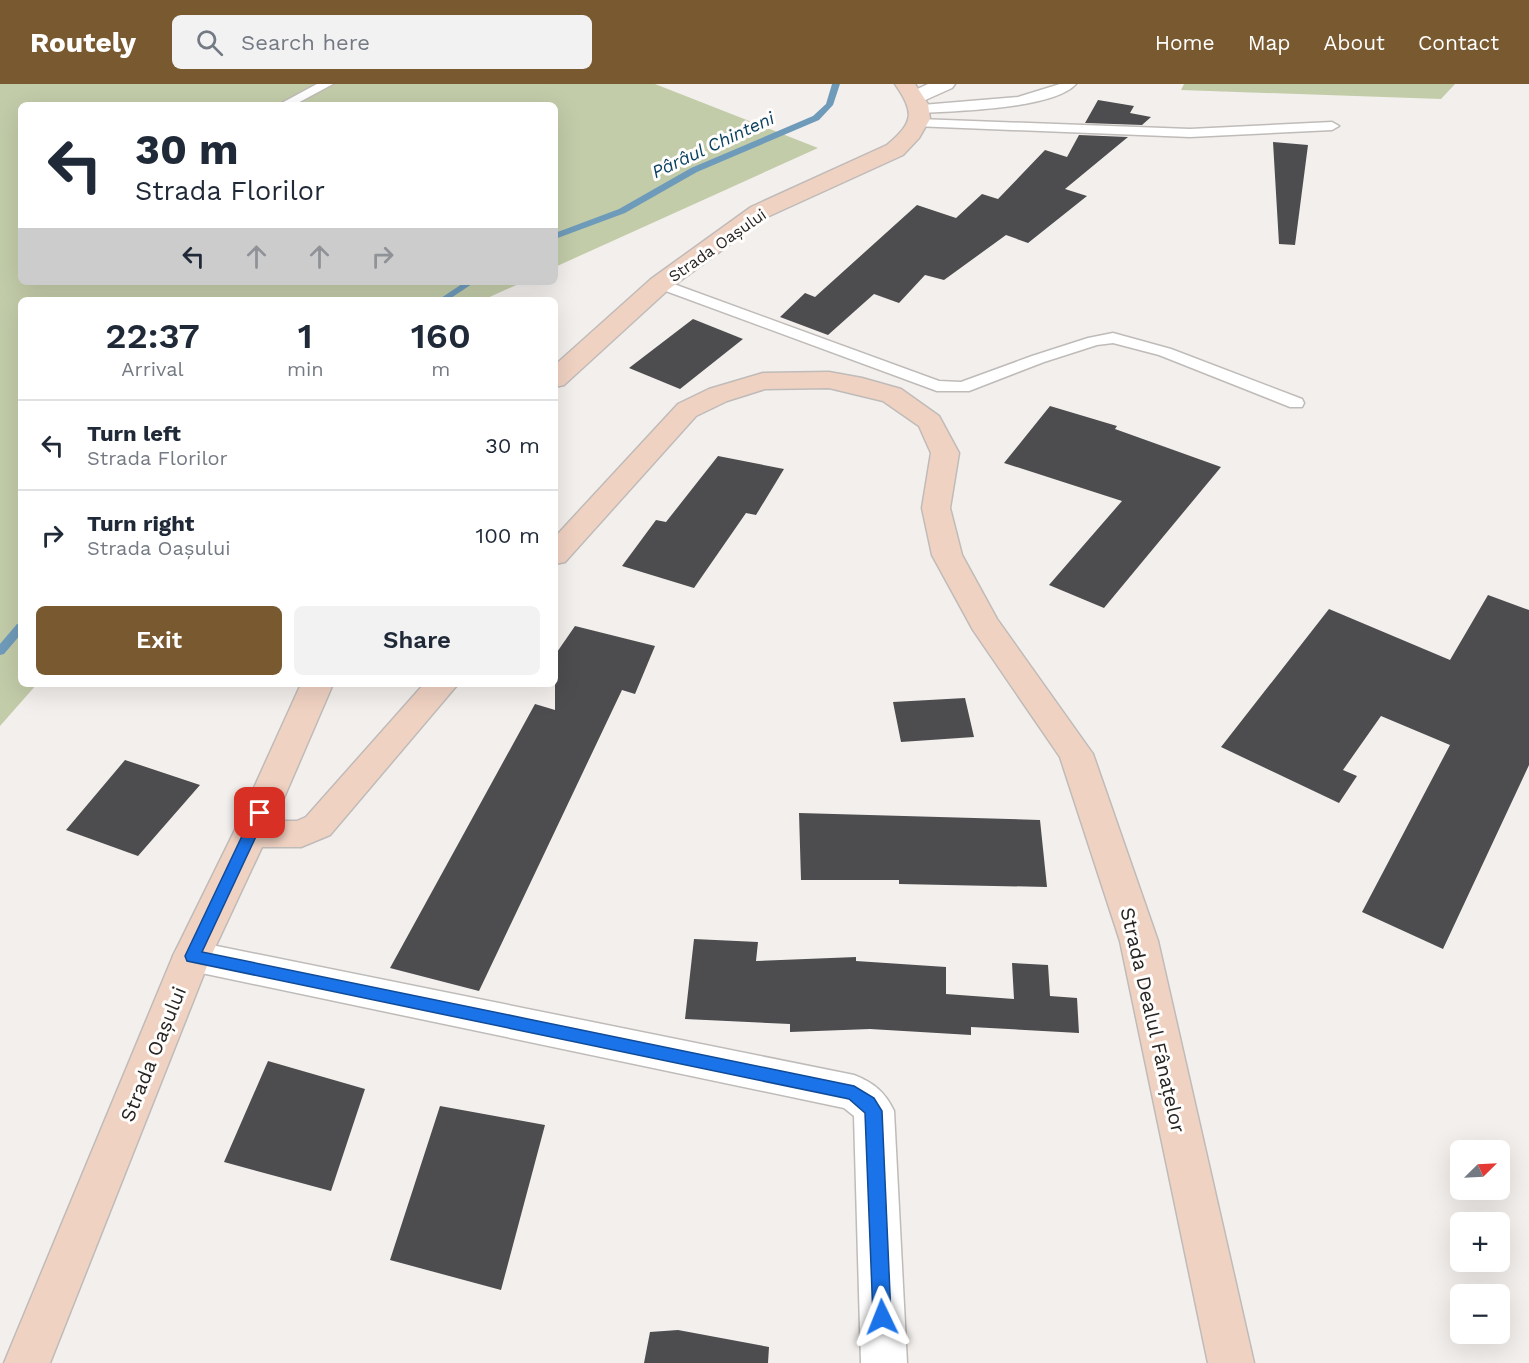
<!DOCTYPE html>
<meta charset="utf-8">
<style>
:root{--surface:#fff;--page:#f2f2f3;--text:#1f2937;--muted:#747a83;--line:#e0e1e3;--accent:#79592f}
body{margin:0;font-family:"Work Sans",sans-serif;background:var(--page);color:var(--text);height:100vh;display:flex;flex-direction:column;font-size:22px;white-space:nowrap}
*{box-sizing:border-box;margin:0}
p{font-size:20px;color:var(--muted)}
.icon{flex:none;width:33px;height:33px;fill:none;stroke:currentColor;stroke-width:2;stroke-linecap:round;stroke-linejoin:round}
.map{position:relative;flex:1;overflow:hidden}
.side{position:absolute;left:18px;top:213px;width:540px;height:390px;display:flex;flex-direction:column;background:var(--surface);border-radius:9px;box-shadow:0 6px 24px #0002}
.side>*{flex:none}
.guide{position:absolute;left:18px;top:18px;width:540px;height:183px;border-radius:9px;box-shadow:0 6px 24px #0002;background:#fff;color:var(--text);overflow:hidden}
.needle{width:39px;rotate:66deg}
.fabs{position:absolute;left:1450px;top:1056px;display:grid;gap:12px}
.fabs a{display:grid;place-items:center;width:60px;height:60px;border-radius:9px;background:var(--surface);box-shadow:0 6px 24px #0002;font-size:30px}
.pin{position:absolute;display:grid;place-items:center;width:51px;height:51px;color:#fff;margin:-26px;border-radius:12px;box-shadow:0 3px 9px #0006}
.me{position:absolute;width:66px;margin:-33px;rotate:358deg;stroke-linejoin:round;filter:drop-shadow(0 0 4px #0008)}
.turn{display:flex;align-items:center;gap:21px;height:126px;padding:0 18px;font-size:27px}
.turn .icon{width:78px;height:78px;stroke-width:2.5}
.turn b{display:block;font-size:42px;line-height:51px}
.lanes{display:flex;align-items:center;height:57px;padding:0 18px;background:#0003;justify-content:center;gap:30px;direction:ltr}
.lanes .off{opacity:.35}
.eta{display:flex;justify-content:space-evenly;align-items:center;height:102px;text-align:center}
.eta b{font-size:36px;font-weight:600;line-height:42px}
.action{display:flex;gap:12px;margin-top:auto;padding:12px 18px}
.action a{flex:1;height:69px;border-radius:9px;background:var(--accent);color:#fff;font-size:24px;font-weight:600;line-height:69px;text-align:center}
.action a+a{background:var(--page);color:var(--text)}
ul{padding:0;list-style:none}
li{display:flex;align-items:center;gap:18px;height:90px;padding:0 18px;border-top:2px solid var(--line)}
li div{flex:1}
li b{display:block;font-size:22px}
li em{font-style:normal}
header{display:flex;align-items:center;gap:36px;box-sizing:border-box;height:84px;padding:0 30px;background:var(--accent);color:#fff}
header strong{font-size:28px}
nav{display:flex;gap:33px;margin-inline-start:auto;font-size:21px}
.search{width:420px;height:54px;background:var(--page);display:flex;align-items:center;gap:15px;box-sizing:border-box;padding:0 21px;border-radius:9px;color:var(--muted);font-size:22px}
.map>svg:first-child{display:block}
.green{fill:#c3cca9}
.lines{fill:none;stroke-linecap:round;stroke-linejoin:round}
.stream{fill:#6f9bba;fill-rule:evenodd}
.building{fill:#4d4d50}
.service-casing{stroke:#bfbbb9;stroke-width:3}
.minor-casing{stroke:#bfbbb9;stroke-width:3}
.secondary-casing{stroke:#bfbbb9;stroke-width:3}
.service{fill:#fff;fill-rule:evenodd}
.minor{fill:#fff;fill-rule:evenodd}
.secondary{fill:#f0d2c2;fill-rule:evenodd}
.route{fill:#1a73e8;stroke:#114b97;stroke-width:1.5}
.labels{text-anchor:middle;stroke-width:6;stroke-linejoin:round;paint-order:stroke}
.far-street-label{font-size:16px;fill:#262524;stroke:#fffdfb}
.far-water-label{font-size:18px;font-style:italic;fill:#0a4262;stroke:#fffdfb}
.street-label{font-size:20px;fill:#262524;stroke:#fffdfb}
</style>
<header>
<strong>Routely</strong>
<div class="search"><svg class="icon" aria-label="search" viewBox="0 0 24 24"><circle cx="10" cy="10" r="6"/><path d="M15 15l6 6"/></svg>Search here</div>
<nav><a>Home</a><a>Map</a><a>About</a><a>Contact</a></nav>
</header>
<div class="map">
<svg width="1529" height="1279" viewBox="0 0 1529 1279">
<rect width="100%" height="100%" fill="#f3efec"/>
<path class="green" d="M0,0H655L818,64L555,183V21H21V198H523L483,216H21V600H37L0,642Z
M1184,0H1455L1441,15L1181,6Z"/>
<g class="lines">
<path class="stream" d="M832,0H840L833,21L819,36L697,88L625,129L555,155V149L619,125L691,84L813,32L826,20Z
M465,198H475L448,216H438Z
M21,539V550L4,570L0,571V560L17,540Z"/>
</g>
<path class="building" d="M1098,16L1134,22L1130,29L1151,33L1142,41L1085,39Z
M1079,51L1128,53L1065,105L1087,112L1028,159L1006,151L944,196L925,191L899,219L874,210L828,251L780,233L805,209L815,213L917,121L956,134L982,110L998,115L1045,66L1067,73Z
M1273,58L1308,61L1295,161L1279,160Z
M693,235L743,255L680,305L629,284Z
M1050,322L1117,342L1115,345L1221,383L1104,524L1049,501L1122,417L1004,379Z
M718,372L784,385L756,431L746,429L694,504L622,482L656,436L666,438Z
M1488,511L1529,526V681L1443,865L1362,828L1450,661L1381,632L1343,686L1357,692L1339,719L1221,663L1329,525L1450,576Z
M575,542L655,562L635,610L622,606L479,907L390,884L535,620L555,626V571Z
M965,614L974,653L901,658L893,618Z
M125,676L200,701L138,772L66,746Z
M799,729L1040,736L1047,803L899,800V796H801Z
M694,855L758,858L756,877L856,873V877L946,883V910L1014,915L1012,879L1048,881L1050,912L1077,914L1079,949L971,943V951L870,945L790,948V940L685,935Z
M268,977L365,1005L331,1107L224,1078Z
M440,1022L545,1041L501,1206L390,1176Z
M678,1246L769,1263L768,1279H644L650,1248Z"/>
<g class="lines">
<g class="service-casing">
<path id="service" d="M317,0H333L294,21H278Z
M1060,0H1076C1053,25 957,27 922,29L915,25L922,21L1018,13Z
M919,35L1190,45L1332,38L1339,42L1332,46L1190,53L914,42L912,39Z
M660,195L939,297L961,298L1032,272L1088,254L1113,249L1171,265L1302,315L1304,319L1302,323H1290L1159,271L1113,259L1097,261L1044,278L969,307H937L655,203L652,200Z"/>
</g>
<g class="minor-casing">
<path id="minor" d="M928,0H955L952,4L923,17H909L906,13L909,9Z
M192,857L854,991C874,999 885,1008 894,1027L907,1279H861L854,1032L844,1024L192,887L179,883L173,872L179,861Z"/>
</g>
<g class="secondary-casing">
<path id="secondary" d="M895,0H915L928,20L930,35L919,54L903,71L767,133L669,205L564,301L555,303V281L651,195L751,123L887,61C914,38 915,29 895,0Z
M829,288L862,294L901,305L939,332L959,369L950,424L962,471L997,535L1093,670L1158,857L1254,1279H1208L1120,857L1060,673L973,546L932,471L922,424L931,369L919,342L883,317L829,304L765,305L727,317L696,332L565,478L555,480V453L678,320L709,305L763,289Z
M301,600H333L274,737H297L306,733L424,600H458L330,751L301,763H262L211,872L50,1279H4L173,872L233,750Z"/>
</g>
<use href="#service" class="service"/>
<use href="#minor" class="minor"/>
<use href="#secondary" class="secondary"/>
</g>
<path class="route" d="M260,723L267,729L202,868L854,1002L874,1014L882,1027L891,1233L889,1240L882,1242L876,1240L873,1233L865,1029L849,1015L187,877L185,872L253,729Z"/>
<g class="labels">
<g class="far-street-label">
<text transform="translate(717 161) rotate(-35)" y="6">Strada Oașului</text>
</g>
<g class="far-water-label">
<text transform="translate(713 61) rotate(-25)" y="6">Pârâul Chinteni</text>
</g>
<g class="street-label">
<text transform="translate(1153 936) rotate(77)" y="7">Strada Dealul Fânațelor</text>
<text transform="translate(153 970) rotate(-68)" y="7">Strada Oașului</text>
</g>
</g>
</svg>
<div class="fabs">
<a><svg class="needle" viewBox="-14 -14 28 28"><path d="M0-13l5 13h-10z" fill="#e53935"/><path d="M0 13l5-13h-10z" fill="#747a83"/></svg></a>
<a>+</a>
<a>−</a>
</div>
<div class="pin" style="left:260px;top:729px;background:#d93025"><svg class="icon" aria-label="arrive" viewBox="0 0 24 24"><path d="M6 21V4h12l-3 4 3 4H6"/></svg></div>
<svg class="me" style="left:882px;top:1233px" viewBox="-20 -20 40 40"><path d="M0-17L14 15 0 8-14 15z" fill="#1a73e8" stroke="#fff" stroke-width="4"/></svg>
<div class="guide">
<div class="turn"><svg class="icon" aria-label="left" viewBox="0 0 24 24"><path d="M17 20v-9H6M10 6l-5 5 5 5"/></svg><div><b>30 m</b>Strada Florilor</div></div>
<div class="lanes"><svg class="icon" aria-label="left" viewBox="0 0 24 24"><path d="M17 20v-9H6M10 6l-5 5 5 5"/></svg><svg class="icon off" aria-label="ahead" viewBox="0 0 24 24"><path d="M12 20V5M6 11l6-6 6 6"/></svg><svg class="icon off" aria-label="ahead" viewBox="0 0 24 24"><path d="M12 20V5M6 11l6-6 6 6"/></svg><svg class="icon off" aria-label="right" viewBox="0 0 24 24"><path d="M7 20v-9h11M14 6l5 5-5 5"/></svg></div>
</div>
<section class="side">
<div class="eta">
<div><b>22:37</b><p>Arrival</p></div>
<div><b>1</b><p>min</p></div>
<div><b>160</b><p>m</p></div>
</div>
<ul>
<li><svg class="icon" aria-label="left" viewBox="0 0 24 24"><path d="M17 20v-9H6M10 6l-5 5 5 5"/></svg><div><b>Turn left</b><p>Strada Florilor</p></div><em>30 m</em></li>
<li><svg class="icon" aria-label="right" viewBox="0 0 24 24"><path d="M7 20v-9h11M14 6l5 5-5 5"/></svg><div><b>Turn right</b><p>Strada Oașului</p></div><em>100 m</em></li>
</ul>
<div class="action"><a>Exit</a><a>Share</a></div>
</section>
</div>
